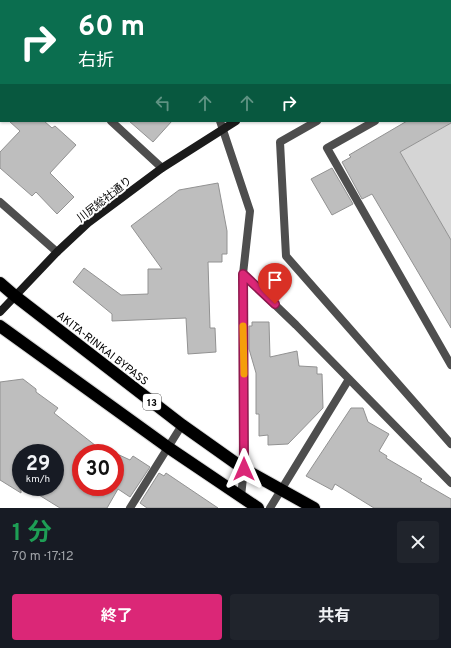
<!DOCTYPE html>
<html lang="ja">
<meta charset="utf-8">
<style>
:root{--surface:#171b24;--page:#20242c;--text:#f1f3f6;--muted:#9ea1a6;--accent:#db2777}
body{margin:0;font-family:Overpass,"Noto Sans JP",sans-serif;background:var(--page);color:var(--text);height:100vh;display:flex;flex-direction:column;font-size:15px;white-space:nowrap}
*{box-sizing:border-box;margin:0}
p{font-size:13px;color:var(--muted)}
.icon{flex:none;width:22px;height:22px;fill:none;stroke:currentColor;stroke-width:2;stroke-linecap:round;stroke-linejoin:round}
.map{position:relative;height:508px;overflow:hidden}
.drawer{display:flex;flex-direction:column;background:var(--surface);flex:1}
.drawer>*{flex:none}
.top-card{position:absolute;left:0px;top:0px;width:451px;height:122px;box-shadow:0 1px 3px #0004;background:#0b6e4f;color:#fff;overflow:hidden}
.speed{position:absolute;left:12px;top:444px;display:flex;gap:8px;font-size:20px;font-weight:700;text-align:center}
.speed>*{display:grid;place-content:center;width:52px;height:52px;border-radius:50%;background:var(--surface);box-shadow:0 1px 3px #0004;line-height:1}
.speed small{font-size:10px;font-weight:400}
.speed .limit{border:6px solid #d22;background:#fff;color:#111}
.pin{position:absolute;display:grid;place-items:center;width:34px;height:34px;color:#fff;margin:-41px -17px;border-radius:50% 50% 50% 0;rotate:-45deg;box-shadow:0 0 4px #0007}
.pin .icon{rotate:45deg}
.me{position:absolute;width:44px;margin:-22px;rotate:0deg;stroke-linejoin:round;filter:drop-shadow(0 0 3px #0008)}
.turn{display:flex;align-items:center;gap:14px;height:84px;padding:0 12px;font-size:18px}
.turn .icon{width:52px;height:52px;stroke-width:2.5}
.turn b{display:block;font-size:28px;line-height:34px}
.lanes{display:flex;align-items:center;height:38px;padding:0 12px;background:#0003;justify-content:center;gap:20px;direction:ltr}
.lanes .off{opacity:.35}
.round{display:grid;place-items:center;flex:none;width:42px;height:42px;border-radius:4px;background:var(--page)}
.headline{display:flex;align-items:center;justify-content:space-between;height:68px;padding:0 12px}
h1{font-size:24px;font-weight:700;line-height:30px;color:#1e9e55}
.cta{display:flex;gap:8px;margin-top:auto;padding:8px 12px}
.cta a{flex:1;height:46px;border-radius:4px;background:var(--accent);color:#fff;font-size:16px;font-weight:700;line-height:46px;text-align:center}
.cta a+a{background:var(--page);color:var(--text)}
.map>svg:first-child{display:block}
.green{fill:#d5d5d5}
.building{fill:#bebebe;stroke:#929292}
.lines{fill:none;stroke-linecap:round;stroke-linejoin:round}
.highway-casing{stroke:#dbdbdb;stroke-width:14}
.lane{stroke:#4e4e4e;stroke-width:8}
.street{stroke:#4e4e4e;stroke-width:8}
.secondary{stroke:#1b1b1b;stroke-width:8}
.highway{stroke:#000;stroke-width:12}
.route-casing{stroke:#8e194d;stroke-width:10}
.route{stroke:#db2777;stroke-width:7}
.slow{stroke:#f59e0b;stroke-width:7}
.labels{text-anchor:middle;stroke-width:4;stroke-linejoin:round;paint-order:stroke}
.shield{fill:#fff;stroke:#4c4c4c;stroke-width:1}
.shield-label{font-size:10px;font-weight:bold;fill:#000}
.street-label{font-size:11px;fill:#000;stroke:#fff}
</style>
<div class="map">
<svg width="451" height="508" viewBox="0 0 451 508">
<rect width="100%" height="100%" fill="#fff"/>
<path class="green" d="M451,123V240L400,152Z"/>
<path class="building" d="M9,121H44L52,128L55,126L76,145L50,173L74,197L57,214L36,192L32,196L0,168V152L20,131Z
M129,121H172L153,142Z
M407,121H451V123L400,152L451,240V328L372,194L362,199L342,162L351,157L349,155Z
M332,168L353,204L332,215L311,179Z
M218,183L227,231V254H222V262H208L210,328H215L216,352L188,354L186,318L112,321V314L73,282L84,268L121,295L148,294V269H162L131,226L179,190Z
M252,322H269L270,357L297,351L299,366L317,367V374H322L323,408L288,444L268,445V435L259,436V414H256V373L249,349V326H252Z
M23,379L36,389V392L58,408L54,413L105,453H81V487H115V453L130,460L133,456L150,467L130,497L118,489L107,508H60L26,487H55V453H21V493L0,480V382Z
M351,408H363L368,422L389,434L379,451L387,456L386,458L422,479L420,481L451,499V508H374L335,484L332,490L306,476Z
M159,473L164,476L166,473L218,508H147L140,503Z"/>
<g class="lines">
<g class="highway-casing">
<path id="highway" d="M0,283L15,296L182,425L244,469L314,508
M0,326L169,448L258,508"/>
</g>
<path class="lane" d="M450,46L451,45
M450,80L451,79
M317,121L280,142L286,256L451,444
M375,121L327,148L451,365"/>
<path class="street" d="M145,0L147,1
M197,0V1
M0,19L1,20
M111,121L162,168
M220,121L250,211L243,274L244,469L241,496
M0,202L57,252
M243,274L296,325L451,483
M130,508L182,425
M270,508L349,379"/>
<path class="secondary" d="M440,1L442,0
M0,312L57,252L88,223L162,168L236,121"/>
<use href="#highway" class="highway"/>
</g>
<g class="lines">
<g class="route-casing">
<path id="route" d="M244,469L243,274L275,304"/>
</g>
<use href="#route" class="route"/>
<path class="slow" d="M243,326L244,374"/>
</g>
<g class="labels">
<rect class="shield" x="143" y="394" width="18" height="16" rx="3"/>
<g class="shield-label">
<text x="152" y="406">13</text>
</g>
<g class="street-label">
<text transform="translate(104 199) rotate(-38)" y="4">川尻総社通り</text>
<text transform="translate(103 348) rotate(38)" y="4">AKITA-RINKAI BYPASS</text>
</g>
</g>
</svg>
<div class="speed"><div>29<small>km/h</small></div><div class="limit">30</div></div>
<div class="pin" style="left:275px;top:304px;background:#d93025"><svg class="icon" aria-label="arrive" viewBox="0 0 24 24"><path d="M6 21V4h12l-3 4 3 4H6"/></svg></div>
<svg class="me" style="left:244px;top:469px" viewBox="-20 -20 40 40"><path d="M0-17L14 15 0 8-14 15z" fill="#db2777" stroke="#fff" stroke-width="4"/></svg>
<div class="top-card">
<div class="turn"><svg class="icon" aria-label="right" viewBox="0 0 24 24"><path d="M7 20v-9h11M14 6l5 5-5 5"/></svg><div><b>60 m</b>右折</div></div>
<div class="lanes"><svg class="icon off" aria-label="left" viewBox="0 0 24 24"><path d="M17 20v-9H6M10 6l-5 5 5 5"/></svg><svg class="icon off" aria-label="ahead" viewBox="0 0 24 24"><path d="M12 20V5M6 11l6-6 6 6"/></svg><svg class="icon off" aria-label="ahead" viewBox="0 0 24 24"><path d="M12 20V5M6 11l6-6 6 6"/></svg><svg class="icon" aria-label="right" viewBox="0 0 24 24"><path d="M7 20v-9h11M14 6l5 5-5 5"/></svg></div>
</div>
</div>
<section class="drawer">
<div class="headline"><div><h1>1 分</h1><p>70 m · 17:12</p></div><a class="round"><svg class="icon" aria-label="close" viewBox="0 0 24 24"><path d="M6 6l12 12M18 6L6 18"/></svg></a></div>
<div class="cta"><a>終了</a><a>共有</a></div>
</section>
